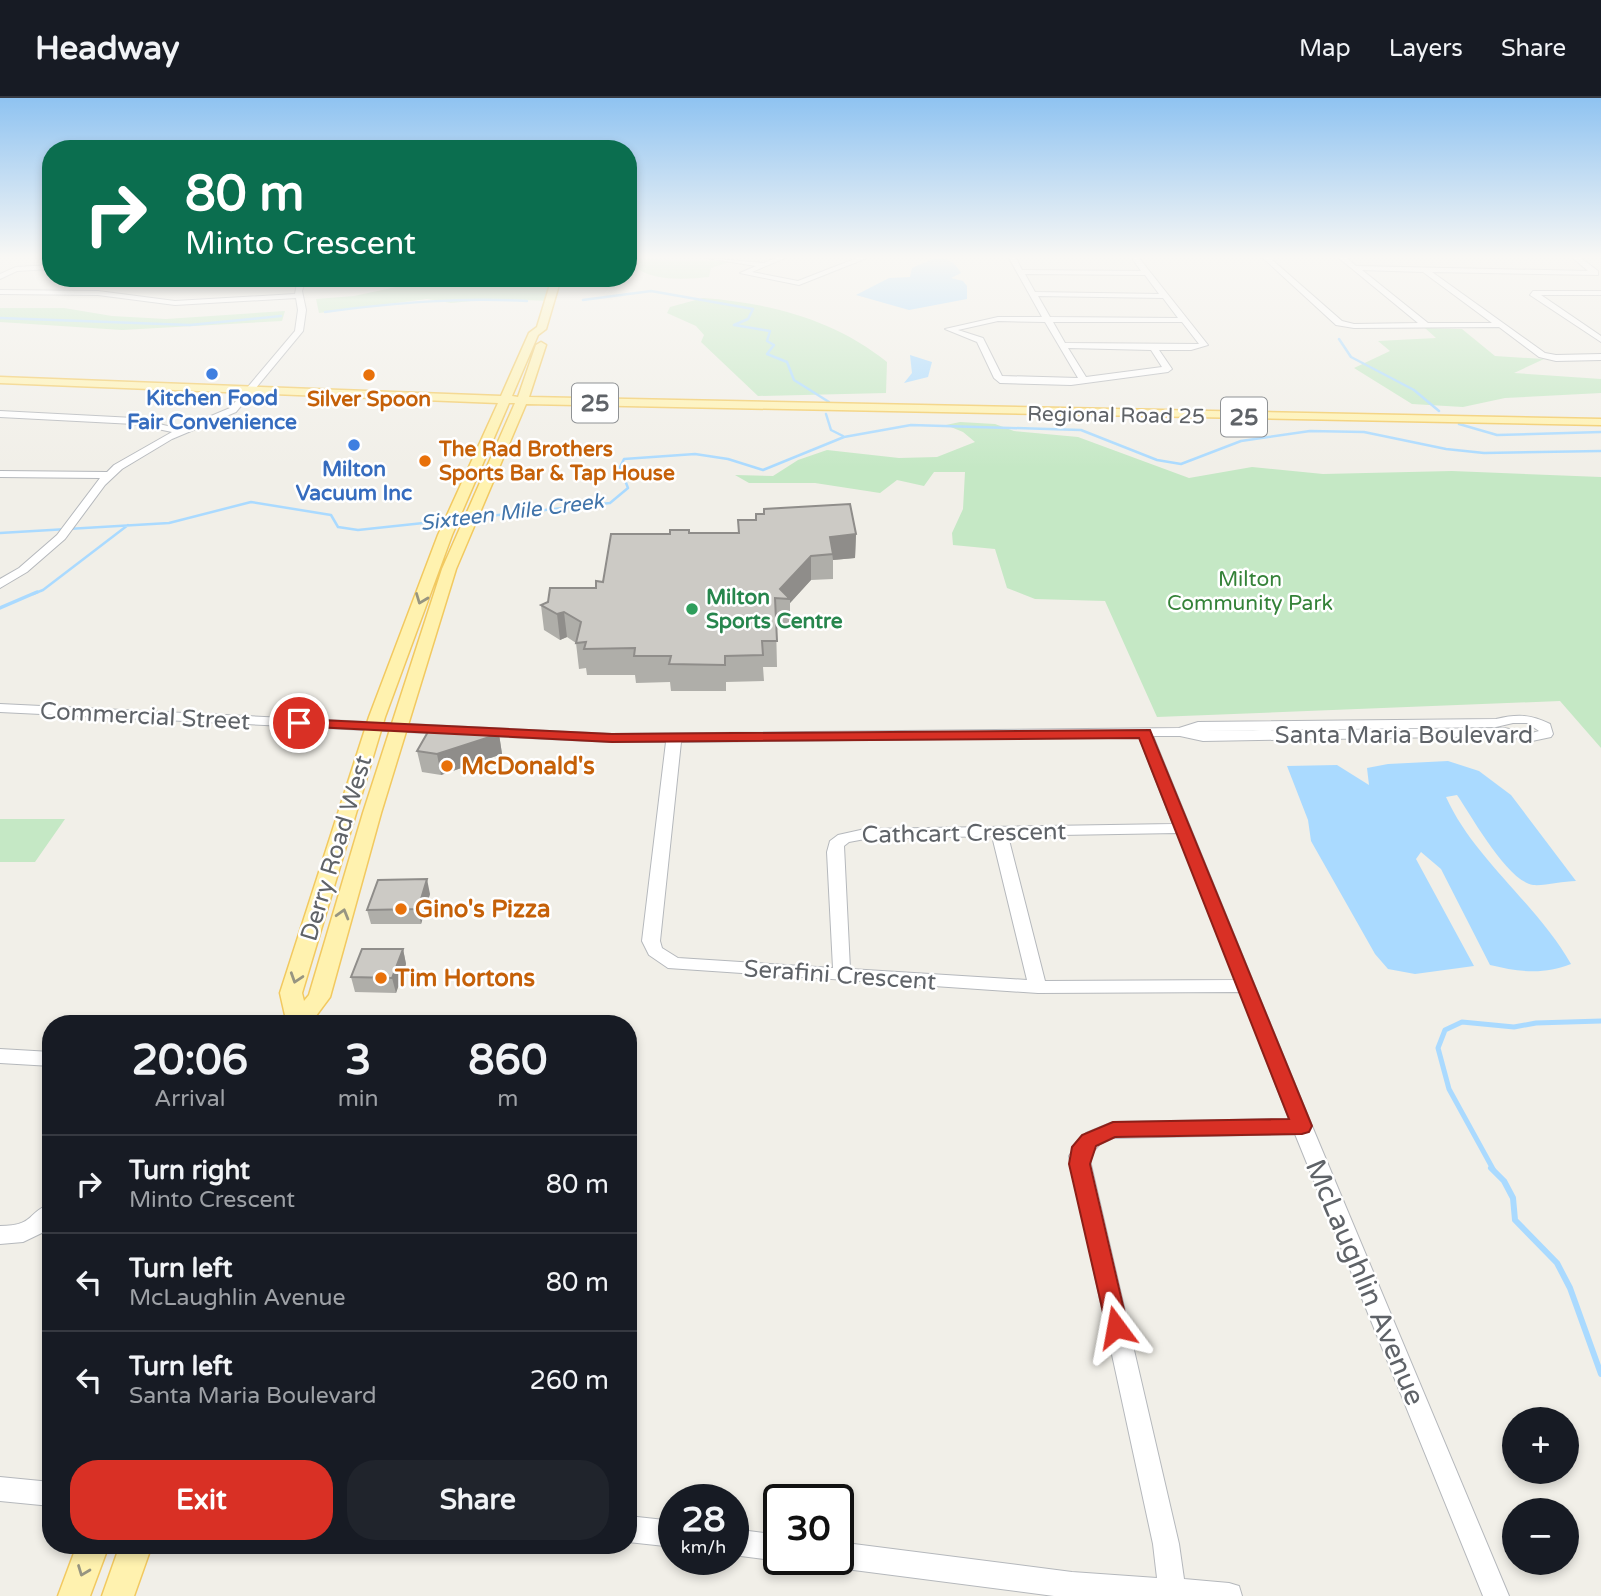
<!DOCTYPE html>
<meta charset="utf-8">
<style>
:root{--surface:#171b24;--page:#20242c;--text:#f1f3f6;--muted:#9ea1a6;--line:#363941;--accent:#d93025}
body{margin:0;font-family:"Varela Round",sans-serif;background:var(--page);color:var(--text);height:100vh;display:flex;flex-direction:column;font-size:26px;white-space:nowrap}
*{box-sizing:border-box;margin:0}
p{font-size:23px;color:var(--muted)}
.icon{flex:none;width:38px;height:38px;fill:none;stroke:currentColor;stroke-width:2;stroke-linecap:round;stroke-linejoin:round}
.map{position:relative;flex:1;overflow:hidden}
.details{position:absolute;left:42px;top:917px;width:595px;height:539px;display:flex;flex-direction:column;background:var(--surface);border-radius:28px;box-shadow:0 4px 10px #0003}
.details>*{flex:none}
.banner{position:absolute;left:42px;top:42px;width:595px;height:147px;border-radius:28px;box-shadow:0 4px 10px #0003;background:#0b6e4f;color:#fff;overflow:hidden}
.controls{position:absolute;left:1502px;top:1309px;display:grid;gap:14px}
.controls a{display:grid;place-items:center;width:77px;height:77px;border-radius:50%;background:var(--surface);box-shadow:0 4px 10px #0003;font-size:35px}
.speed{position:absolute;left:658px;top:1386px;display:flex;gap:14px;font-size:35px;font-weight:700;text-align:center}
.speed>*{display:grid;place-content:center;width:91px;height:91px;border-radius:50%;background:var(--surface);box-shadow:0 4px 10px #0003;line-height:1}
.speed small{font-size:18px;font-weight:400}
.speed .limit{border:4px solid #111;border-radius:10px;background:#fff;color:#111}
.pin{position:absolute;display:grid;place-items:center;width:60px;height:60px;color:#fff;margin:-30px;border:4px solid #fff;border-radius:50%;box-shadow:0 2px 7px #0007}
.me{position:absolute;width:77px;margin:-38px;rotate:347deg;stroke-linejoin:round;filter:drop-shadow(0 0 5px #0008)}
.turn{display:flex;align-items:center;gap:24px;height:147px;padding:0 28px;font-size:32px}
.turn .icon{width:91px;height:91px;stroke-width:2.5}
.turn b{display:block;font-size:49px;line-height:60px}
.eta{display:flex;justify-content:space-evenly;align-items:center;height:119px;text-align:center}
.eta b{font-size:42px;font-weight:700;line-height:49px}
.primary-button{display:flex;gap:14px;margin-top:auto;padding:14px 28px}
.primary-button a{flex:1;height:80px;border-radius:28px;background:var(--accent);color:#fff;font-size:28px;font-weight:700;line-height:80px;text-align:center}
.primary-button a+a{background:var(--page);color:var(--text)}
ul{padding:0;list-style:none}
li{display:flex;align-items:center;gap:21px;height:98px;padding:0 28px;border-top:2px solid var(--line)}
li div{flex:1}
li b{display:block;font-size:26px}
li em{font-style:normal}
header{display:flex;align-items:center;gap:42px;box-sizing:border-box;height:98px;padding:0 35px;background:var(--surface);border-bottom:2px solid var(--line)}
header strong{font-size:33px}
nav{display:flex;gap:38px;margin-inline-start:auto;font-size:24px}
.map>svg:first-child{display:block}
.green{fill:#c5e8c5}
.water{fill:#aadaff}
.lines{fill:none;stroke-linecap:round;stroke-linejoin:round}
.stream-far3{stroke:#aadaff;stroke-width:2.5}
.stream-far2{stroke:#aadaff;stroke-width:3.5}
.stream-far1{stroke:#aadaff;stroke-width:5}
.stream{stroke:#aadaff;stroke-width:6}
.minor-casing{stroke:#b5b8bc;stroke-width:2}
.major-casing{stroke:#f2c960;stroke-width:3}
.minor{fill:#fff;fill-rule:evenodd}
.major{fill:#fff2af;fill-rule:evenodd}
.wall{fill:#afaea9}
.shaded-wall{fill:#8f8d8a}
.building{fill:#cccac5;stroke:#8f8d8a;stroke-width:2}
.oneway{stroke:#979581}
.route{fill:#d93025;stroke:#8d1f18;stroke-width:2}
.shop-dot{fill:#3f7fe0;stroke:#fff;stroke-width:2.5}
.food-dot{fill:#e8710a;stroke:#fff;stroke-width:2.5}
.leisure-dot{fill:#2e9e5b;stroke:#fff;stroke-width:2.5}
.labels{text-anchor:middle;stroke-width:5;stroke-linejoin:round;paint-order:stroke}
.far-shop-label{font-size:21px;font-weight:bold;fill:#366cbe;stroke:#fff}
.far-food-label{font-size:21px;font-weight:bold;fill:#c56008;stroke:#fff}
.far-street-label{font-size:21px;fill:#5f6368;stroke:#fff}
.far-water-label{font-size:21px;font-style:italic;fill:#4174aa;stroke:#fff}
.far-park-label{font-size:21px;fill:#348238;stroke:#fff}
.far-leisure-label{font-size:21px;font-weight:bold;fill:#27864d;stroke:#fff;text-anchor:start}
.shield{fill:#fff;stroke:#8f9295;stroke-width:2}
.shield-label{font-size:23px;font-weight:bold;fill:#5f6368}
.street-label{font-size:24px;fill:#5f6368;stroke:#fff}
.food-label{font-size:24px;font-weight:bold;fill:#c56008;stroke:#fff;text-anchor:start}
.near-street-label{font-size:28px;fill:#5f6368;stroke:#fff}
</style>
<header>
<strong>Headway</strong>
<nav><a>Map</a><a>Layers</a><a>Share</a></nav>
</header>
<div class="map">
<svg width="1601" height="1498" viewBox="0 0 1601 1498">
<rect width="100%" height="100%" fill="#f1efe8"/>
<path class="green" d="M628,160L730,164L711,170L709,179C689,181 654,184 637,170L639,164L628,163Z
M538,180H559L550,203L493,201L451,205L427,201L319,215L316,201L354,198L410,186Z
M703,200C769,205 834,221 887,264L886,295L758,298L701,244L704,237L696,228L667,215L670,209Z
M0,210H64L112,218L166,221L285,213L282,223L122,232L0,224Z
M1425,230L1462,231L1495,258L1544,261L1514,275L1601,281V295L1505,300L1463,309L1412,306L1354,270L1390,253L1378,243L1436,240Z
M960,324L995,326L1014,333L1078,339L1189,380L1252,369L1323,376L1452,373L1601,379V650L1560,603L1157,619L1105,503L1035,501L1007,490L995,451L953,447L952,435L963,411L965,374H934L924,388L897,382L880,395L815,385H749L735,377L773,378L798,362L827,352L899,360L937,359L975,344L963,334L946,327Z
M0,721H65L35,764H0Z"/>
<path class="water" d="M935,160C948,160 954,163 961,175L951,180L963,183L967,188V201L909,212L856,197L889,180L910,179L912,170Z
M910,257L932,264L928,279L904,285L912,275Z
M1448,663L1479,673L1511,697L1576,783C1563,783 1545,788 1533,787C1507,783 1471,717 1457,697L1446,699C1474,761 1537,806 1571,866C1544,877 1519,874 1490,867L1441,771L1421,754L1416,761L1474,868L1415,876L1388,871L1375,856L1311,743L1308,722L1287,668L1337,667L1369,687L1367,670L1388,666Z"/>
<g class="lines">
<path class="stream-far3" d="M583,202L651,193L753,211L748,221L734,227L770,233L767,243L774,247L767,256L787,264L794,282L829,304
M325,214C393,205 459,199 527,203
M0,220L190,227L281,218
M1339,241L1351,259L1414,292L1439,313
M826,316L831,332L843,338
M1459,326L1497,337L1601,334
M0,435L169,425L251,404L331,417L338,429L358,432L610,405L628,390L620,369L624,361L695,356L728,361L763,372L844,339L911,327L1081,332L1157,362L1181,366L1241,343L1310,333L1364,334L1446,351L1484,355L1601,353
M33,496L43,492L128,427"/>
<path class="stream-far2" d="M0,510L37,494"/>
<path class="stream-far1" d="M1493,1071L1449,991L1438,950L1445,932L1462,924L1514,929L1536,925L1601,923"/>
<path class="stream" d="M1491,1070L1504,1083L1513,1100L1515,1122L1557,1165L1570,1190L1601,1276"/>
<g class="minor-casing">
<path id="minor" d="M706,160L764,165L775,160H785L752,174L798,183L857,160H867L799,187L740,175L756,168Z
M1009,160H1016L1022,172L1141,173L1132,160H1139L1208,247L1191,252H1159L1172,271L1168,274L1071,287L1000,285L994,280L977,244L945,231L998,219H1042ZM1025,176L1145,177L1159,196L1035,194ZM1038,198L1163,200L1178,220L1050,219ZM998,223L1045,224L1078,280L1002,278L983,240L958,232ZM1053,224H1182L1199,246L1065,245ZM1068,250L1151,252L1162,269L1086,279Z
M1263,160H1270L1342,223L1354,226L1418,225L1339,160H1347L1356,168L1588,173L1573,160H1581L1598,173V177L1432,174L1545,255L1556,257L1601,256V262L1556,263L1539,259L1499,229L1354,230L1336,227ZM1362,172L1423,174L1492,225H1428Z
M51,167V171L17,173L0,181V176L16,169Z
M298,180H306L302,193L306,212L303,233L236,314L172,341L122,371L105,387L65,441L27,474L0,490V481L19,470L57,437L100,380L0,379V373L107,374L114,367L172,334L134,326L0,319V313L134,320L180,331L230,310L295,233L298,212L296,200L175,207L98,197L0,196V192L98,193L175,203L295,196Z
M1533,193H1601V197H1541L1601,238V244L1530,197Z
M0,606L612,636L1179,630L1198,624L1496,621C1517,616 1530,616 1550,626L1553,636L1551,639L1532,643L1504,638L1203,643L1180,638H1153L1312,1028L1509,1498H1483L1295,1036L1113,1040L1100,1046L1089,1058L1179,1446L1184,1481L1229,1485L1239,1488L1242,1498H1054L838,1470L829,1466L827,1461H838V1444L1072,1474L1157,1480L1153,1446L1069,1058L1086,1035L1113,1024L1289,1021L1240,894L1038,895L668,870L649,857L642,843L666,644H612L0,614ZM1513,625H1527L1539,633L1532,635L1504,630L1196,633L1496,629ZM1139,639L1173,726L865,731L838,737L830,743L827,754L833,870L678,860L662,850L660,843L681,644ZM1177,735L1235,882L1045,883L1008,738ZM992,738L1027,882L850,871L844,748L849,744L865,741Z
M0,951L51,954V968L0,965Z
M51,1106V1129L48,1132L23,1144L0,1146V1128C36,1128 27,1113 51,1106Z
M0,1379L51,1384V1408L0,1403Z
M628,1418L674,1423V1449L628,1444Z
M733,1431L779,1437V1461H783L779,1463L733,1457Z"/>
</g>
<g class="major-casing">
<path id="major" d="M552,180H561L546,231L538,237L512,298L518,299L536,247L541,244L546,247L529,299L1601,321V327L526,306L456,471L381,715L330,899L310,926H287L280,895L369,619L438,437L498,305L0,285V279L501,298L529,235L537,229ZM509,305H515L442,471L363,715L309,897L304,903L302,895L385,619L452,437Z
M77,1447H109L90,1498H58Z
M120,1447H152L134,1498H102Z"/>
</g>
<use href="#minor" class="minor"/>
<use href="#major" class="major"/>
</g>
<path class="wall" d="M689,435L856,436L855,460L833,462V481L811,482L790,505V526H776L777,569H763L764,583L726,584V593H671L670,584L636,585L635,577H587L586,570L579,571L576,545L567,539L560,542L544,532L541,507L596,490L603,484Z
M499,636L502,656L441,677L422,674L417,653Z
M430,796L421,826H371L367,812Z
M403,851L406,866L396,895L355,894L351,879Z"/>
<path class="shaded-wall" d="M856,436L855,460L833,462L830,439Z
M811,458V482L790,505V501L780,491Z
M564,514L567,539L560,542L557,516Z
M499,636L502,656L441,677L437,656Z
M427,781L430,796L421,826L418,811Z
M403,851L406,866L396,895L392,880Z"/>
<path class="building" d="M850,406L856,436L830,439L833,456L811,458L780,491L790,501L775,500L777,543H762L763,557L725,558V567L669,566L671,558H634L635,550L584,551L586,544L576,545L581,524L564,514L557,516L541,507L548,504L550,490H596V483L603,484L611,436H670V432H689V435H739L738,422H756V416H764V411Z
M429,632L499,636L437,656L417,653Z
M427,781L418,811L367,812L378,782Z
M362,851H403L392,880L351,879Z"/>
<defs><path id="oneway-chevron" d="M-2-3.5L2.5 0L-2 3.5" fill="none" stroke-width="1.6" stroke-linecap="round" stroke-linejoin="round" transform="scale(1.75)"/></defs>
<g class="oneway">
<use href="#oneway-chevron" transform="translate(421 501) rotate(111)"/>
<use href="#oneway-chevron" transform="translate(343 816) rotate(-74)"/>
<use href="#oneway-chevron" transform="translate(296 880) rotate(108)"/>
<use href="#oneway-chevron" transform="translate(83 1473) rotate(111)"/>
</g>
<linearGradient id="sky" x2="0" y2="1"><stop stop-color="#8fc3f1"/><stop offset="0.43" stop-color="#f9f8f5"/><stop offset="1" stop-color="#f9f8f5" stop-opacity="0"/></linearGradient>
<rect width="1601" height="370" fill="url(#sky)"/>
<path class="route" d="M299,621L612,636L1150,632L1312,1028L1309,1034L1302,1036L1115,1039L1096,1048L1090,1066L1128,1229L1125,1236L1116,1239L1108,1236L1069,1066L1072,1049L1082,1037L1113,1024L1289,1021L1139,640L612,644L294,628V622Z"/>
<g class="shop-dot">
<circle cx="212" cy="276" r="7"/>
<circle cx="354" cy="347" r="7"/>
</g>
<g class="food-dot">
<circle cx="369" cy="277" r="7"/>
<circle cx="425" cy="363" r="7"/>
<circle cx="447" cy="668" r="7"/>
<circle cx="401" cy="811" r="7"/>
<circle cx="381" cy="880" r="7"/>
</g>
<circle class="leisure-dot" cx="692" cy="511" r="7"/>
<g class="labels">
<g class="far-shop-label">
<text x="212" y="307">Kitchen Food<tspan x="212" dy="24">Fair Convenience</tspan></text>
<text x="354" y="378">Milton<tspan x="354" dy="24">Vacuum Inc</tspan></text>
</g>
<g class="far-food-label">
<text x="369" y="308">Silver Spoon</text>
<text x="439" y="358" text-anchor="start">The Rad Brothers<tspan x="439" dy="24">Sports Bar &amp; Tap House</tspan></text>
</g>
<g class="far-street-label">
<text transform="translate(1116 317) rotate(1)" y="7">Regional Road 25</text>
</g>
<g class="far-water-label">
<text transform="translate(512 414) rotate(-7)" y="7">Sixteen Mile Creek</text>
</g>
<g class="far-park-label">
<text x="1250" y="488">Milton<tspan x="1250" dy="24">Community Park</tspan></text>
</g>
<g class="far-leisure-label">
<text x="706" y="506">Milton<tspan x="706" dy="24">Sports Centre</tspan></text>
</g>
<g class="shield">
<rect x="572" y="285.5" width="46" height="39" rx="5"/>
<rect x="1221" y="299.5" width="46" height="39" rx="5"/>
</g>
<g class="shield-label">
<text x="595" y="313">25</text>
<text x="1244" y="327">25</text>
</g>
<g class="street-label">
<text transform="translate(145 618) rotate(3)" y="8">Commercial Street</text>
<text x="1404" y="645">Santa Maria Boulevard</text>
<text transform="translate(964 735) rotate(-1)" y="8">Cathcart Crescent</text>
<text transform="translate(336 750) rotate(-73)" y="8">Derry Road West</text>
<text transform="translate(840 877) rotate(4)" y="8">Serafini Crescent</text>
</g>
<g class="food-label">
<text x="461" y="676">McDonald's</text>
<text x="415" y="819">Gino's Pizza</text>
<text x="395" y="888">Tim Hortons</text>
</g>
<g class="near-street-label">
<text transform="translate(1366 1184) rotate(67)" y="10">McLaughlin Avenue</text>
</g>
</g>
</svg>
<div class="controls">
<a>+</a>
<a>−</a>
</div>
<div class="speed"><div>28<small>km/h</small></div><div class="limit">30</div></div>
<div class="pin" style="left:299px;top:625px;background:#d93025"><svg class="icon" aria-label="arrive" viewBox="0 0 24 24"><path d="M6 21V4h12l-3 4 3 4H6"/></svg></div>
<svg class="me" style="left:1116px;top:1229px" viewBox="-20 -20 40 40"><path d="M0-17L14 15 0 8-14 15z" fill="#d93025" stroke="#fff" stroke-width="4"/></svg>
<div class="banner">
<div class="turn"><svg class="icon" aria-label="right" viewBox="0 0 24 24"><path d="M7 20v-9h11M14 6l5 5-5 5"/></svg><div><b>80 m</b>Minto Crescent</div></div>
</div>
<section class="details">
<div class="eta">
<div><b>20:06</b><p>Arrival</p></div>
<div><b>3</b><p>min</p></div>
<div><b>860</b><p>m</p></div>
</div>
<ul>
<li><svg class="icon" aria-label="right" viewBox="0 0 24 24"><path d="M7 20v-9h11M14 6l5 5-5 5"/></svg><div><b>Turn right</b><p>Minto Crescent</p></div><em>80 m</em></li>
<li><svg class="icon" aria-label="left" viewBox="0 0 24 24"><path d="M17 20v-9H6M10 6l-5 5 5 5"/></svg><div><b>Turn left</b><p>McLaughlin Avenue</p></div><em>80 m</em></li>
<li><svg class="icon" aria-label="left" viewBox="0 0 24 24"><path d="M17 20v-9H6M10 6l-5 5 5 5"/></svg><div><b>Turn left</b><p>Santa Maria Boulevard</p></div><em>260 m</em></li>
</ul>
<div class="primary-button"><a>Exit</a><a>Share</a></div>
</section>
</div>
